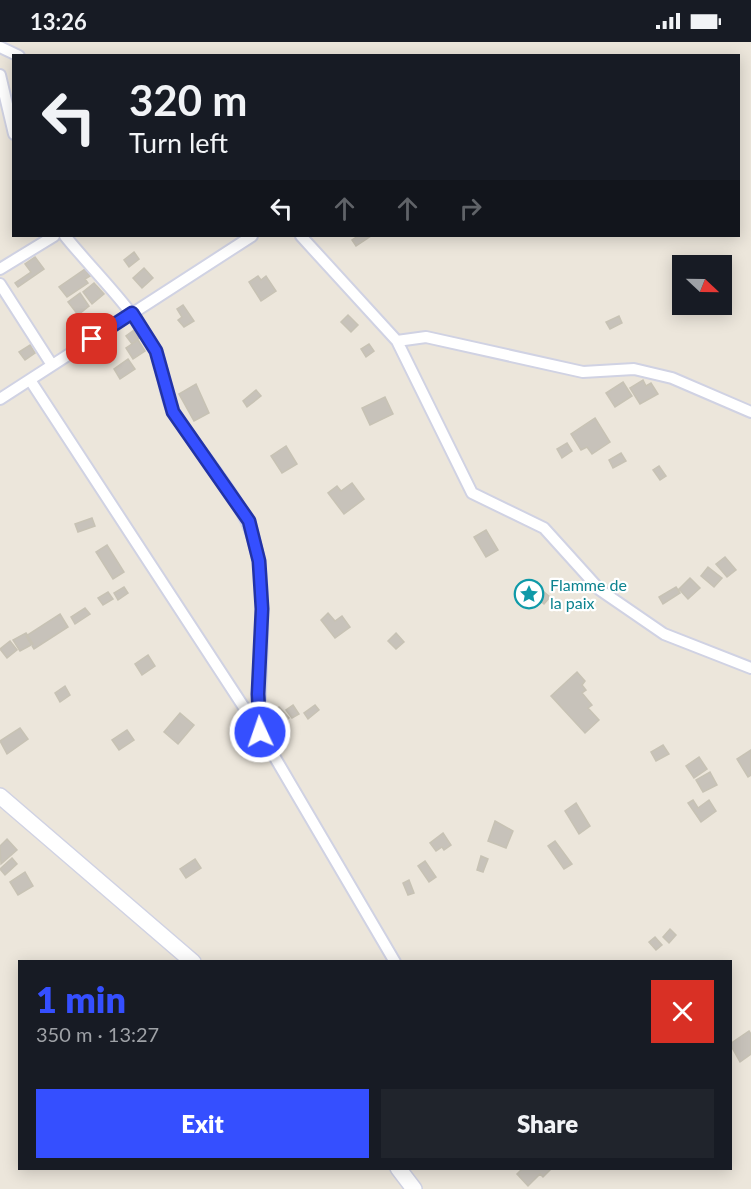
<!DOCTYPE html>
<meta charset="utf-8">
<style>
:root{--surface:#171b24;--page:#20242c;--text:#f1f3f6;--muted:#9ea1a6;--accent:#354fff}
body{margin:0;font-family:Lato,sans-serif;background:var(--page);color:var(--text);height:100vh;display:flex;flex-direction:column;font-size:22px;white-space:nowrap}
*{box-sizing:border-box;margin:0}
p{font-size:20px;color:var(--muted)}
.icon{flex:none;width:33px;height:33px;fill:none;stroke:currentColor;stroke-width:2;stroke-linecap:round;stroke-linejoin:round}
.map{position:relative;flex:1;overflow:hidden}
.details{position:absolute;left:18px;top:918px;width:714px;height:210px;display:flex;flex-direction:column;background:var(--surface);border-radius:0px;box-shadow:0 3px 15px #0003}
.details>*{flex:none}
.hud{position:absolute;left:12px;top:12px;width:728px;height:183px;border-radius:0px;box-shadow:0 3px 15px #0003;background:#171b24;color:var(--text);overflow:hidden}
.needle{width:39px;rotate:112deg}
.buttons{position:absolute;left:672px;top:213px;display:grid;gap:12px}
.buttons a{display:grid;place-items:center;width:60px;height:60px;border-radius:0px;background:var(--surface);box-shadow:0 3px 15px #0003;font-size:30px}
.pin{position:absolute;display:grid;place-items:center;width:51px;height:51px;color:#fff;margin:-26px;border-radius:12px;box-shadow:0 3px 9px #0006}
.me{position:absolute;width:66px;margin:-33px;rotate:357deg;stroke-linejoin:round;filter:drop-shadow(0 0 4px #0008)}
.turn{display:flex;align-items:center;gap:21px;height:126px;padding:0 18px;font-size:27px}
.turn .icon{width:78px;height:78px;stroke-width:2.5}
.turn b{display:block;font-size:42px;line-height:51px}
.lanes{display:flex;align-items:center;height:57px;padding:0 18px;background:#0003;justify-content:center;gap:30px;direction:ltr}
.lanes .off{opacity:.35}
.round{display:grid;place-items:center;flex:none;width:63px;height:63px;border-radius:0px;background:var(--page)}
.headline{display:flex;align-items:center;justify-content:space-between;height:102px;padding:0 18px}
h1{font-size:36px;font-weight:800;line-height:45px;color:var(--accent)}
.button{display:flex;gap:12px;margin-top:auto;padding:12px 18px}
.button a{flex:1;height:69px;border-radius:0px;background:var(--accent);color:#fff;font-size:24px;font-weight:800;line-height:69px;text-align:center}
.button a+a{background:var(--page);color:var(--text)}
.status{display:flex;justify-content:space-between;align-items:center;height:42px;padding:0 30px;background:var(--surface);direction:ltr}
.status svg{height:16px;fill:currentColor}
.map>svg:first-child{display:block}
.building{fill:#c7c2ba;stroke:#c7c2b4;stroke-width:1.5}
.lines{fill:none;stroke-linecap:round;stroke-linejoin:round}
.street-casing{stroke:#d0d2e3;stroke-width:14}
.secondary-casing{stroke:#d0d2e3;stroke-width:18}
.street{stroke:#fff;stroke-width:10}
.secondary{stroke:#fff;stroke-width:15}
.route-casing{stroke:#2233a6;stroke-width:15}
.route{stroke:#354fff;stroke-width:10}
.labels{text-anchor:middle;stroke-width:4.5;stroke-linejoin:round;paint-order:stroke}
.culture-label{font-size:16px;fill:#0d838f;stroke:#fff;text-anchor:start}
</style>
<div class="status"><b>13:26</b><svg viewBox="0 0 49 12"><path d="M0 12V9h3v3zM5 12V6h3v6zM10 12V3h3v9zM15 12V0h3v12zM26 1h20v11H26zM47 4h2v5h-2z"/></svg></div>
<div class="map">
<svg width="751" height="1147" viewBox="0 0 751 1147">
<rect width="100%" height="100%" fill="#ece6db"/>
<path class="building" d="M358,194H371L356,204L352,198Z
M134,210L139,217L129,225L124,218Z
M35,215L44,227L18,245L15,241L31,230L25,222Z
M144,226L153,236L142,246L133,236Z
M85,227L90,234L85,237L88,241L67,255L59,245Z
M258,234L261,238L266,234L276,249L261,259L249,240Z
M94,241L104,252L92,262L83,250Z
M80,251L89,264L78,273L68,260Z
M183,263L194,279L184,285L178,278L182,275L177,267Z
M348,273L358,283L351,290L341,280Z
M619,274L622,281L610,287L606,280Z
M134,288L139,296L132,302L126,294Z
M102,297L108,306L101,311L95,302Z
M138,298L145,309L133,317L126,306Z
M369,302L374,309L366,315L361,307Z
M30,303L35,311L25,318L19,310Z
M128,317L135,327L120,337L114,327Z
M643,338L646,344L651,341L658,352L640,362L630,346Z
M623,340L632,354L615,365L606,351Z
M196,342L209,371L194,379L179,352Z
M256,348L261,354L247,365L243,359Z
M385,355L393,372L370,383L362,366Z
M595,376L610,400L592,412L587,405L581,408L571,392Z
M567,401L572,409L562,416L557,407Z
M286,404L297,422L282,431L271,414Z
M621,411L626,419L613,426L609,418Z
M659,424L666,434L660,438L653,428Z
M352,441L364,457L344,472L328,451L337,444L341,449Z
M92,476L95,484L78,490L75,482Z
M486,488L498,508L486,515L474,495Z
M107,503L124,530L113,537L96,510Z
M725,515L736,528L727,535L716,522Z
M708,525L722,536L714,545L701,534Z
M690,536L700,546L688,557L679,547Z
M124,545L128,551L118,558L114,551Z
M676,545L680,551L663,562L659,555Z
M543,549L550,555L544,562L537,556Z
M108,550L113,557L103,563L98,556Z
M85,566L90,572L75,582L71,575Z
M328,571L335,579L342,574L350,585L335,596L321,578Z
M60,572L68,585L34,607L26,594Z
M26,591L33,602L20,609L13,598Z
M396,591L404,600L396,607L388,599Z
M10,599L17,608L7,616L0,607Z
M148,613L155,624L142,633L135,622Z
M577,630L585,639L582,643L586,648L582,651L592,663L588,666L599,678L585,691L551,654Z
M65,644L70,653L60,660L55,651Z
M293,663L299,672L292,676L286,668Z
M315,663L319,668L308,677L304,671Z
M279,665L289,676L279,685L269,674Z
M180,671L194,683L178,702L164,690Z
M20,686L28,697L7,712L0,699Z
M127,688L134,698L119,708L112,698Z
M663,703L669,712L656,719L651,710Z
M751,708V733L748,735L737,717Z
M699,715L707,727L694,736L686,724Z
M710,730L717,743L703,750L696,738Z
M693,758L698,766L709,758L716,769L701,780L688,761Z
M576,761L590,784L579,792L565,769Z
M495,779L513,789L506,806L488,799Z
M443,791L451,803L444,808L442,805L436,809L430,801Z
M7,797L17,808L1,822L0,804Z
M555,799L572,822L564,827L548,804Z
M481,814L488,817L483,830L477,828Z
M12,816L17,822L5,833L0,827Z
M195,817L201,826L186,836L180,827Z
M425,819L436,835L429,840L418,824Z
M25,830L33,844L18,853L10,840Z
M409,838L414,851L408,853L403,841Z
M670,887L676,893L669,901L663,895Z
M655,895L662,903L656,908L649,900Z
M749,989L751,992V1012L740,1020L730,1002Z
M523,1126H552L543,1135L540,1132L528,1144L517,1132Z"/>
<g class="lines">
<g class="street-casing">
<path id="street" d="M0,5L19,14
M0,33L14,92
M65,194C95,231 132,265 155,308C165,327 163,354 175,372C205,421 251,462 259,521C267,576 258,633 260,689
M301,194L397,299L472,451L544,486L600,548L664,592L751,626
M0,227L54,194
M0,242L52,323
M397,299L426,295L583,330L634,327L672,336L751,370
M30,338L260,690L395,920
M0,357L252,194"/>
</g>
<g class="secondary-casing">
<path id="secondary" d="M0,754L193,920
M398,1126L414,1147"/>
</g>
<use href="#street" class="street"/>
<use href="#secondary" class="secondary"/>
</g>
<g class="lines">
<g class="route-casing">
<path id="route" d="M92,297L132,271L156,309L173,370L249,479L259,519L262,567L258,652L260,690"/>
</g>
<use href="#route" class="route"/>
</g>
<defs>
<g id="sight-ring" transform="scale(1.5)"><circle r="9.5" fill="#fff" stroke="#0f9aa8" stroke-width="1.5"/><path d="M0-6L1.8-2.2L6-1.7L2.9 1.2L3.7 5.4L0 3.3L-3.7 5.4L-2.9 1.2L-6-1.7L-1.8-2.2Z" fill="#0f9aa8"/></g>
</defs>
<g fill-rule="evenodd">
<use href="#sight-ring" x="529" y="552"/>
</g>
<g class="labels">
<g class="culture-label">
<text x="550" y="549">Flamme de<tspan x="550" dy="18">la paix</tspan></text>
</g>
</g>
</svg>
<div class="buttons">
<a><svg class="needle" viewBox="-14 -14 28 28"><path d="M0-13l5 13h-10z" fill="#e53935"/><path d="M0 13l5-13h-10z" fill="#9ea1a6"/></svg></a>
</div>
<div class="pin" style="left:92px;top:297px;background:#d93025"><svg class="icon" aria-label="arrive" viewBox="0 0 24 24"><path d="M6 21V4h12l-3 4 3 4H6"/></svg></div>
<svg class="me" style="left:260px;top:690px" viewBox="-20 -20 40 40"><circle r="17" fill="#354fff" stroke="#fff" stroke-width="3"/><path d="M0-11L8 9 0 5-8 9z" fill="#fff"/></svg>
<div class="hud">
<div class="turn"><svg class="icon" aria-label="left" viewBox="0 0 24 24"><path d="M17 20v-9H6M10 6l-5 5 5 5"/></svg><div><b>320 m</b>Turn left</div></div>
<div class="lanes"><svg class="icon" aria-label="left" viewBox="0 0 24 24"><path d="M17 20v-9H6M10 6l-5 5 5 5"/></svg><svg class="icon off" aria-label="ahead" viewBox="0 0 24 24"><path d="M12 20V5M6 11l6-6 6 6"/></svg><svg class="icon off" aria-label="ahead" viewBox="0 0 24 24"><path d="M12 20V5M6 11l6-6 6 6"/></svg><svg class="icon off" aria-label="right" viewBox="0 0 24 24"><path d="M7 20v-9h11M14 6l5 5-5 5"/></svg></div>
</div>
<section class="details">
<div class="headline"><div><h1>1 min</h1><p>350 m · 13:27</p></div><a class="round" style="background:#d93025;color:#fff"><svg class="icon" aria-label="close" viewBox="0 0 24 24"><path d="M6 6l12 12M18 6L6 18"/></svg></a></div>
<div class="button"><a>Exit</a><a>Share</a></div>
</section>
</div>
